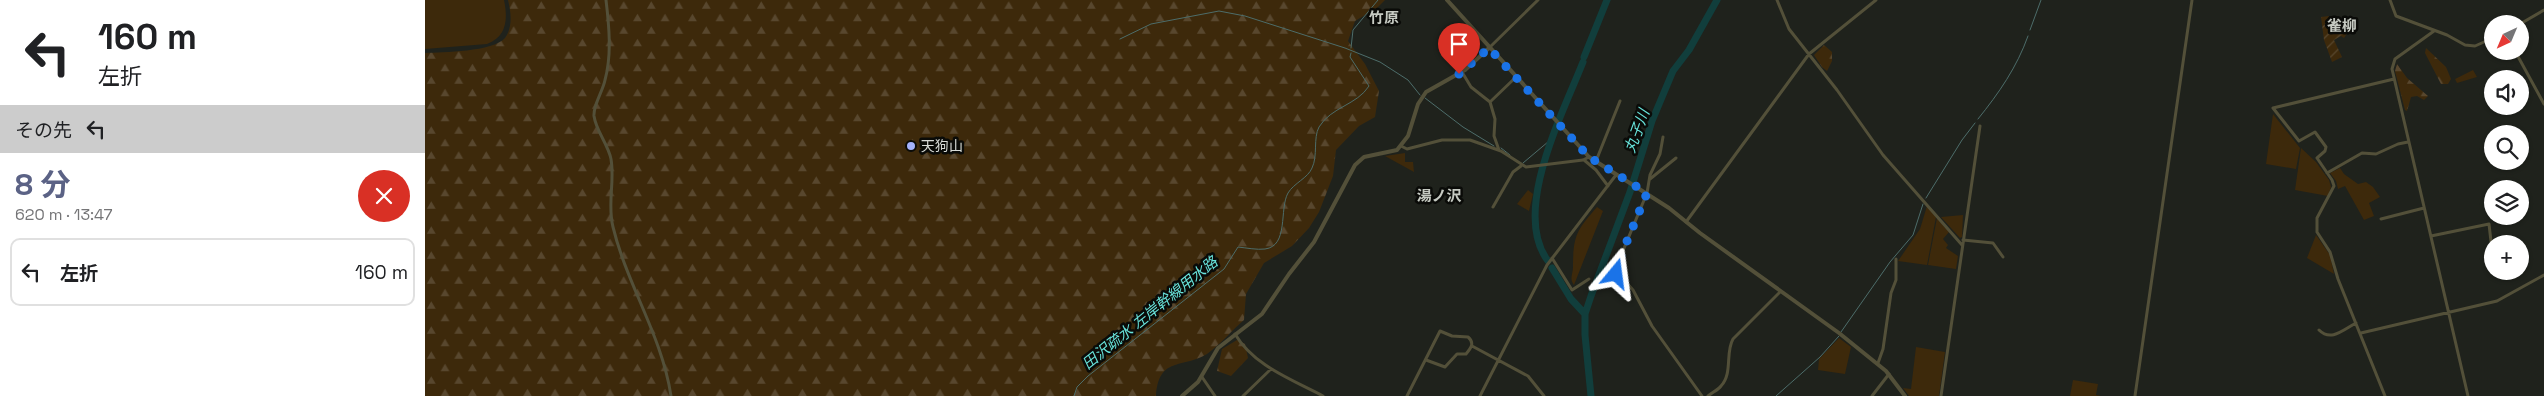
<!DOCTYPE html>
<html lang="ja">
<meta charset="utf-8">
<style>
:root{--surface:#fff;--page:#f2f2f2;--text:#202124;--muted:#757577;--line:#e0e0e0;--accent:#5b6285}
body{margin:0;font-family:"Space Grotesk","Noto Sans JP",sans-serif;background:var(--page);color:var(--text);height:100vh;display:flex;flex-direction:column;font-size:19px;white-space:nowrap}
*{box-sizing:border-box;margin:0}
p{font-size:16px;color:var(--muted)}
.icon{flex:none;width:28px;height:28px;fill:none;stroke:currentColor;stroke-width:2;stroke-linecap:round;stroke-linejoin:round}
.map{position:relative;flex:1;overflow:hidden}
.drawer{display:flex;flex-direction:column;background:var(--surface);width:425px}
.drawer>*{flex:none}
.hud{background:#fff;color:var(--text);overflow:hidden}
.needle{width:32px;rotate:224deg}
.buttons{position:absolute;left:2059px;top:15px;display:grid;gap:10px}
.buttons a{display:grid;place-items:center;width:45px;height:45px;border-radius:50%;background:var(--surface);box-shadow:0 1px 4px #0004;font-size:25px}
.pin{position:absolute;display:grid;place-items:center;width:42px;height:42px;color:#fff;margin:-51px -21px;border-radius:50% 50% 50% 0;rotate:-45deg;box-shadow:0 0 5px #0007}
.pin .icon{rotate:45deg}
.me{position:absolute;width:55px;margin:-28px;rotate:16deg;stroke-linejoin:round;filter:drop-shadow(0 0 4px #0008)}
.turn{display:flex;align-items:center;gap:18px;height:105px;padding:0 15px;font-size:22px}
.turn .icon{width:65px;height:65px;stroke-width:2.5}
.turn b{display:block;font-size:35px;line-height:42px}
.then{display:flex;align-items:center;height:48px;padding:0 15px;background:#0003;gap:10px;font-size:19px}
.round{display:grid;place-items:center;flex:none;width:52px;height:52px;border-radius:26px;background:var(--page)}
.headline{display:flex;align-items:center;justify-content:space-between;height:85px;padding:0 15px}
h1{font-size:30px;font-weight:700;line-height:38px;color:var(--accent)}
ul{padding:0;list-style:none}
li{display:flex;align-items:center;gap:15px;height:68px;margin:0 10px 8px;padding:0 5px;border:2px solid var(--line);border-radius:10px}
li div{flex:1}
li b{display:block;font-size:19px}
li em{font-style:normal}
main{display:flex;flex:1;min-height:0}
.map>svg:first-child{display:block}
.green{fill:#3d290b}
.forest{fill:url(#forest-firs)}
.garden{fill:url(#garden-furrows)}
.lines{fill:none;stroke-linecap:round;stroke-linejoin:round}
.stream{stroke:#4d6d6a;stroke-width:1}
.river{stroke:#113e3c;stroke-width:7}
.minor{stroke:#535039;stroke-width:3}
.tertiary{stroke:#535039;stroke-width:4}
.route{stroke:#1a73e8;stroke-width:9;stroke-dasharray:0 16.2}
.poi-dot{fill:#a4b2fc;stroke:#0a0b08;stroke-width:2}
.labels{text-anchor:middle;stroke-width:5;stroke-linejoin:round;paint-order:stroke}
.poi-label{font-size:14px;fill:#d8dbd7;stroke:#0a0b08;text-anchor:start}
.neighbourhood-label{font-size:15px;font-weight:bold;fill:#c6cac2;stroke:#0a0b08}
.water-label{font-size:15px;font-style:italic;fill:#68e3db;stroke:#0a0b08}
</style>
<main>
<section class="drawer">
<div class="hud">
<div class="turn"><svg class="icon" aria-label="left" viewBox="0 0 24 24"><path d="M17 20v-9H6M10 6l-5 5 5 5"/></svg><div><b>160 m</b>左折</div></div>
<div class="then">その先<svg class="icon" aria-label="left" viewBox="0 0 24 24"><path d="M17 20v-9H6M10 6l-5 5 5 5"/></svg></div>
</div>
<div class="headline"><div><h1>8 分</h1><p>620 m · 13:47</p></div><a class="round" style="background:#d93025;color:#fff"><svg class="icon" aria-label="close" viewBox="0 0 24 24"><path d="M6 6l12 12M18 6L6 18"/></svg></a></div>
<ul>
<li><svg class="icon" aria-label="left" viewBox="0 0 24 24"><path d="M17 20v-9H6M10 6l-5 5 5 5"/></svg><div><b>左折</b></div><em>160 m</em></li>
</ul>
</section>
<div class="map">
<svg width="2119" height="396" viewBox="0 0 2119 396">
<defs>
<pattern id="forest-firs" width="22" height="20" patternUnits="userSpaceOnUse" patternTransform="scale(1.25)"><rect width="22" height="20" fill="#3d290b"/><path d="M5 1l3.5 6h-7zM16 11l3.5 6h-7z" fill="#58472e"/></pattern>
<pattern id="garden-furrows" width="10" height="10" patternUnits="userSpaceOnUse" patternTransform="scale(1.25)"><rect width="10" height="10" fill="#3d290b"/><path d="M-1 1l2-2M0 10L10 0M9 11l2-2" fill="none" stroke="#58472e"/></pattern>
</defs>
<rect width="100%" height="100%" fill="#1f221c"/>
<path class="green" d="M0,0H79C83,19 82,36 62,44L0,49Z
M2048,70L2052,77L2032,83L2030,79Z
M1848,114L1875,148L1871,169L1841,164Z
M1876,148L1891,162L1904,180L1906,187L1903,196L1870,190Z
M980,153V162H988L989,172L960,156Z
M1915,168L1919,174L1933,184L1941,182L1948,187L1955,197L1944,203L1949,216L1939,220L1920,186L1913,189L1911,181L1905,173Z
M1103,190L1108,194L1104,211L1092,204Z
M1502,206L1511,217L1502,265L1473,261L1495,229Z
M1172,207L1178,211L1149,285C1144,279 1148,274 1148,267C1148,235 1152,230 1172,207Z
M1538,215L1537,237L1535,238L1516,217Z
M1512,218L1524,232L1518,239L1523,245L1521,248L1533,256L1531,269L1503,265Z
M1891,235L1905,255L1909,274L1882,258Z
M1414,338L1426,347L1420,374L1393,370L1394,359Z
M1491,347L1520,352L1514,396H1484L1478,388L1486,389Z
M1648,380L1673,384L1671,395L1676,396H1645Z"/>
<path class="forest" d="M83,0H960L952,8L930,21L923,41L940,64L954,91L950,117L934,126L911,150L908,176L894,212L884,228L867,246L839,263L821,294L819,320C807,330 795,345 782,354C757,369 734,356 731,396H0V53C18,52 68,52 80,38C88,27 86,12 83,0Z
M1399,45L1407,52V61L1402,71L1397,67L1389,55Z
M2001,48L2021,67L2026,79L2023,84H2016L2000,53Z
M1972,64L1982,78L2003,96L1999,100L1992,96L1986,97L1982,111L1980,110L1970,71Z
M812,340L820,344L823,358L806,376L792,371L797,349Z"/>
<path class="garden" d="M1904,16L1905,20L1923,32L1919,38L1916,36L1909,40L1917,57L1907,62L1899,40L1896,17Z"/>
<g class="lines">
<path class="stream" d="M1605,30L1616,0
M695,39L726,24L794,11L820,16L920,48L955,62L983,80L995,95
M926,48L928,30L953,0
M1000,98L1038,127L1069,146
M1553,119C1574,93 1592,67 1603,36
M1076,148L1085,155
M1098,163L1130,136
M1501,198L1537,140L1550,123
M1416,332L1465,262L1488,235L1498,204
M649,396L652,387L663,376L799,269L813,247C822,248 832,250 840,249C864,246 854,209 863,193C869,183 883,178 887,168C893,156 888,138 894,127C906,107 932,105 944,86L925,57L926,53
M1351,396L1395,357L1414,336"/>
<path class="river" d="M1159,57L1182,0
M1123,261C1086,212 1138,113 1158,62
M1127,268L1146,299L1160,314
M1166,396L1160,335V314L1166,296L1205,192L1227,121L1248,71L1264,50L1292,0"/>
<path class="minor" d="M181,0C184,25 187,55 180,80C178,91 168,105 169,116C171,131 183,144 186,159C190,182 182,204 188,227C202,285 237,336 246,396
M1352,0L1364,29L1412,90L1458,155L1537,245
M1965,0L1971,16L2022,35L2040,45L2050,46L2068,38
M2095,24L2119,10
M2009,31L1970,59L1967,69L2043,396
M1064,48L1113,0
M2090,51L2119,104
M1037,72L1046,87L1065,102
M1238,137L1235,154L1225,175L1222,193L1190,270L1208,290L1227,326L1277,396
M976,146L982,149L1017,140H1045L1076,151L1101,167L1158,160L1164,157
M1074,150L1069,136L1070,119L1065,102L1090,78
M1159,160L1171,170L1183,186
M1171,161L1195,101
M1902,173L1937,153L1951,154L1973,144L1983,142
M1225,179L1251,158
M1068,207L1088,172L1096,166
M1956,219L1999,208
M1261,222L1384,54L1451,0
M2006,236L2064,224L2068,259
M1538,240L1568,243L1578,257
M1127,258L1147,290L1164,279
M1894,330C1906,342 1918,330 1931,323
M1936,333L2072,301L2119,275
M810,334C829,366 866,379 898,396
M1047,346L1103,376L1119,396
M1453,363L1458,349L1466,293L1471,280V259
M777,377L790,396
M818,396L846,369
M982,396L1015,331L1027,336L1043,337C1050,343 1046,348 1041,354H1032L1020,367L1001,360
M1055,396L1122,265L1191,175
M1283,396C1288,392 1293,390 1296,386C1308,373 1300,353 1308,339L1355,292
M1447,396L1464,374
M1516,396L1555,126
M1710,396L1767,0
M1960,396L1913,279L1905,252L1892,232V218L1909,186L1907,180L1892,158L1900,151L1901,147L1890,132L1874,141L1848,108L1969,79"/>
<path class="tertiary" d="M1022,0L1164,157L1244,208L1275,233L1414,333L1461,371L1480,396
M757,396L773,382L793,348L837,314L864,274L889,242L930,165L939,157L972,150L983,136L993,104L1001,92L1040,70L1064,48"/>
</g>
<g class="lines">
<path class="route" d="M1034,74L1064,48L1164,157L1222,193L1190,270L1191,274"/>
</g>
<circle class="poi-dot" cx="486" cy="146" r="5"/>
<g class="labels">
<g class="poi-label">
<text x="496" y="151">天狗山</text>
</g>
<g class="neighbourhood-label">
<text x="959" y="23">竹原</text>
<text x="1917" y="31">雀柳</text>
<text x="1014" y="201">湯ノ沢</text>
</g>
<g class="water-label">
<text transform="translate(1212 131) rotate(-70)" y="5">丸子川</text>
<text transform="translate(725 313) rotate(-39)" y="5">田沢疏水 左岸幹線用水路</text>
</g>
</g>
</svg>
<div class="buttons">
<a><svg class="needle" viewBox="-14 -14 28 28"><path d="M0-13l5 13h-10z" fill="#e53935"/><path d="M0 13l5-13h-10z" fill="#757577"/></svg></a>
<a><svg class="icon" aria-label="sound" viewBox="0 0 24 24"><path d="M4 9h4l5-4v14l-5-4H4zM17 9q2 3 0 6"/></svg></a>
<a><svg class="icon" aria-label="search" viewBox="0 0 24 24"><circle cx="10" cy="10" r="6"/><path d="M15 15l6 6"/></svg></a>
<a><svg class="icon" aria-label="layers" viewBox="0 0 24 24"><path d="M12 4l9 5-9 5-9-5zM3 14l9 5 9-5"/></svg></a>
<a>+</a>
</div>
<div class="pin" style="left:1034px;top:74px;background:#d93025"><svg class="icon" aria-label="arrive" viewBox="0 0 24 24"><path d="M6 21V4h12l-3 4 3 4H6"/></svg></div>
<svg class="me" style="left:1191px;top:274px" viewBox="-20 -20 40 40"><path d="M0-17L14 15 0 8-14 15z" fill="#1a73e8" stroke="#fff" stroke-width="4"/></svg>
</div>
</main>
